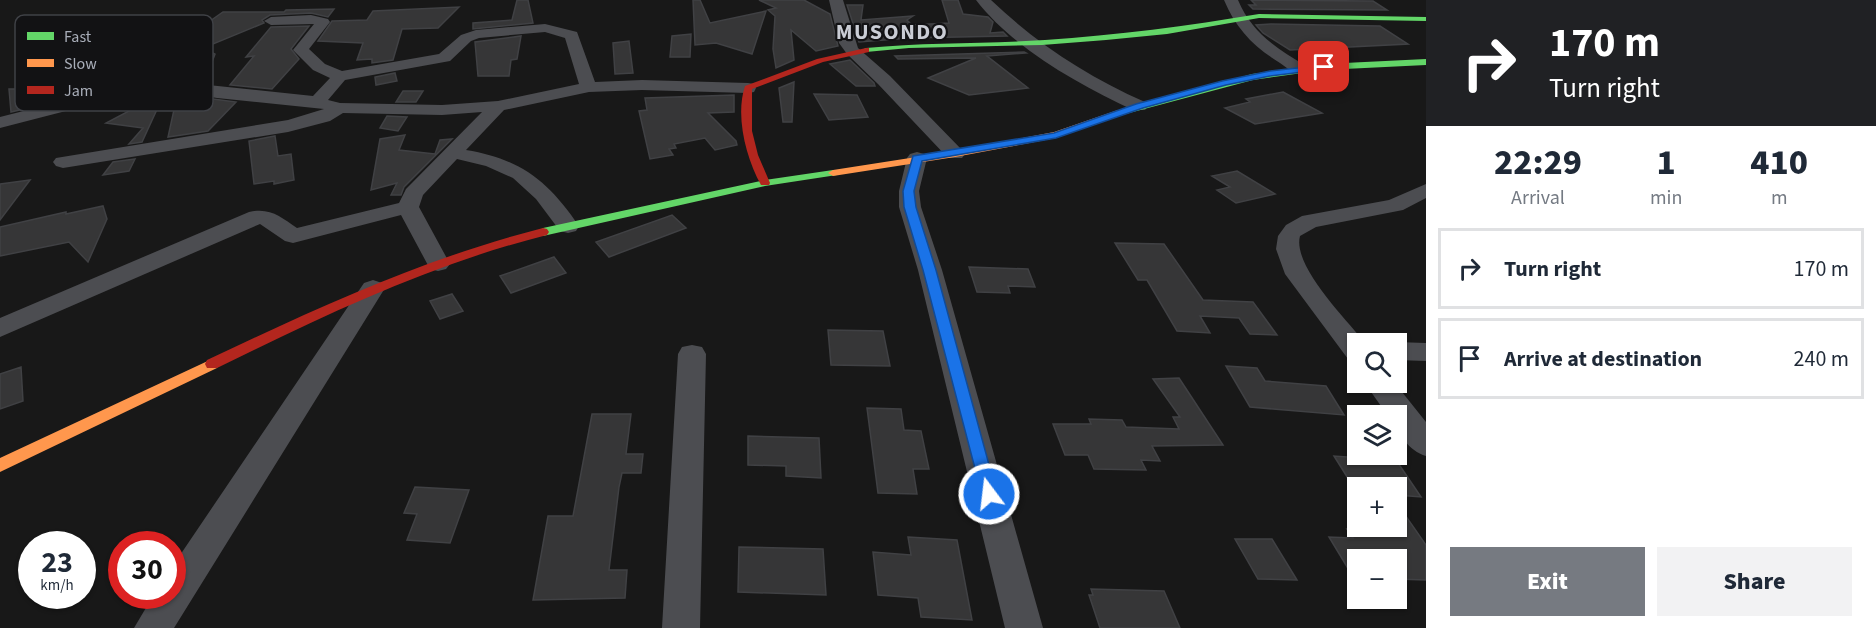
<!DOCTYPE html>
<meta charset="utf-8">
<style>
:root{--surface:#fff;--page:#f2f2f3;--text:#1f2937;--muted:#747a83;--line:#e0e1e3;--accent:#767a81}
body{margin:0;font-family:"Source Sans 3",sans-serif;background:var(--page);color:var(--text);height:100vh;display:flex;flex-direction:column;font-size:22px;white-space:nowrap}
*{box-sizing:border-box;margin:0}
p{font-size:20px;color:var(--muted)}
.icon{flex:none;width:33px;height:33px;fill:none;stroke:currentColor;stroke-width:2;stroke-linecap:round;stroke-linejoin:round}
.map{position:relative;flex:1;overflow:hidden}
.sheet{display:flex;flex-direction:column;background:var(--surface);width:450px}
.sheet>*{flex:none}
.hud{background:#202124;color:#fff;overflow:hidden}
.buttons{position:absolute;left:1347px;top:333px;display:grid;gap:12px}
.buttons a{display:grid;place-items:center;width:60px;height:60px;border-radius:0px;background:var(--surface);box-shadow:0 2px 4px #0004;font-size:30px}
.speed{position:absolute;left:18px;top:531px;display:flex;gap:12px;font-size:30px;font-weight:700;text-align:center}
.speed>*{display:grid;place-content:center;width:78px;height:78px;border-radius:50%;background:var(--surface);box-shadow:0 2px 4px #0004;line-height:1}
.speed small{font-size:15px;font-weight:400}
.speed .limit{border:9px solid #d22;background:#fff;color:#111}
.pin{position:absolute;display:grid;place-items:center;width:51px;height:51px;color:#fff;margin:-26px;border-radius:12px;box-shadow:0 3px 9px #0006}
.me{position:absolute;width:66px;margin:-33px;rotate:345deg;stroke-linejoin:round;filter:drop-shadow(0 0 4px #0008)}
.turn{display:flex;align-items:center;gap:21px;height:126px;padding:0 24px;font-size:27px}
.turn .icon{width:78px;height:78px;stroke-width:2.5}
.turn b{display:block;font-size:42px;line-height:51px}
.eta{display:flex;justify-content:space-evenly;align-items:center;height:102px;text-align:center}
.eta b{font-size:36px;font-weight:800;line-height:42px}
.action{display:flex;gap:12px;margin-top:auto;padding:12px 24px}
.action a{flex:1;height:69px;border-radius:0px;background:var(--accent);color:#fff;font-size:24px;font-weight:800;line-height:69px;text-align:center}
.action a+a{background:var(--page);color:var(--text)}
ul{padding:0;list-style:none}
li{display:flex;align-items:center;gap:18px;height:81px;margin:0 12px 9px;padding:0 12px;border:3px solid var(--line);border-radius:0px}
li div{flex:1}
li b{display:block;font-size:22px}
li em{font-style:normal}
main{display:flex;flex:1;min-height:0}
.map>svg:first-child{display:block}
.building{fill:#363637;stroke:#404144;stroke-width:1.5}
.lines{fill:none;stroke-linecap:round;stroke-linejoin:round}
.street{fill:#4c4d51;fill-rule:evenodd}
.fast{fill:#63d668;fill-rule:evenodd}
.slow{fill:#ff974d;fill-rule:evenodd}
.jam{fill:#b3261e;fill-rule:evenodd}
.route{fill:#1a73e8;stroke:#114b97;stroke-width:1.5}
.labels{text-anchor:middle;stroke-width:4.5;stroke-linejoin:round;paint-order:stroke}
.far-district-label{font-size:22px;font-weight:bold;letter-spacing:1.5px;fill:#cacdd5;stroke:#121214}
.key{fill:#121214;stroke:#3f4146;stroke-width:1.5}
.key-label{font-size:16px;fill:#a9aeb9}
</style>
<main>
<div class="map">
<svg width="1426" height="628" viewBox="0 0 1426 628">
<rect width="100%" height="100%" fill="#181818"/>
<path class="building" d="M517,0H528L533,23L473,29V23L512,20Z
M693,0H700L710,23L766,11L752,54L716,43L695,45Z
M759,0H804L830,14L838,46L816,51L791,30L794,60L776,68L773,49L775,16L768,10L776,8Z
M942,0H958L963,14L988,17L993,22L990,33L1003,32L1007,36L909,38L859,42L847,5H863L861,20L913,16L907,20L912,25L949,23Z
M1251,0L1373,1L1387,10L1253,9L1249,5H1256Z
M459,7L438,28L402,29L393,60L372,63V59L357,60L363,43L318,41L332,21L367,20L373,11Z
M334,9L328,17L311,13L270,15L262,20L264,23L203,48L215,54L212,62L185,56L156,68L152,62L168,51L141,45L173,35L183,40L223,12H284L286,10Z
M1271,24L1380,26L1408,44L1290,50L1263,33L1256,25Z
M309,26L291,49L299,59L272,89L230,85L254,56L246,57L271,27Z
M691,34L690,57H670L672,36Z
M521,36L517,59L511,60L509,76H478L475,42Z
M629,41L633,73L615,74L613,43Z
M1024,52L1026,53L987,56L1028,88L969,95L928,78L976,58L898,59L895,56Z
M850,60L874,83L875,86H856L830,64Z
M395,73L397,81L376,85L375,77Z
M794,82L792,122H783L779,88Z
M9,89H29L32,107L11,112Z
M403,91H423L416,102H396Z
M165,92L142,142L129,144L143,128L106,123Z
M1283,92L1322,113L1255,124L1225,108L1250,102L1246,99Z
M814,94L857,95L868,117L829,120Z
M734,95V112L708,113L736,141L737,145L715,150L705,138L674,144L676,148L669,149L673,155L650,159L639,111L647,110L645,98Z
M177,96H190L236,102L208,131L168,137Z
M387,116L407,117L398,131L380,128Z
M405,135L399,150L435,154L440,140L452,139L404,187L401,195H391L397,183L371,190L380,139Z
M275,136L278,156L291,154L294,180L274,184V181L254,184L249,141Z
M135,159L129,171L103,175L113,162Z
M1237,171L1275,194L1236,203L1217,190L1230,187L1212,176Z
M30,180L0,220V184Z
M103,206L107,219L88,262L69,242L0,256V227L66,212V214Z
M672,215L686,228L609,257L596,242Z
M1115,243L1164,244L1203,300L1253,302L1277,335L1250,334L1239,318L1200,316L1210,333L1177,331L1147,280H1138Z
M554,257L566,273L511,293L500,276Z
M969,267L1028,269L1035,287L1008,286L1010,293L977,292Z
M452,294L463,311L440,319L430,301Z
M828,330L883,331L890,366L831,365Z
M1226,366L1257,368L1265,381L1326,386L1344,415L1250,407Z
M21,367L23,401L0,409V374Z
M1179,378L1223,445L1152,446L1160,461L1141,460L1146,470L1094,469L1088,455H1065L1053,424H1091L1089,419L1122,420L1126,427L1179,429L1173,417H1180L1153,379Z
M867,408L901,409L904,430L921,431L929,469H913L917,494L878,493Z
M592,414H631L626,454H643L641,473H622L619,487L609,570H627L625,598L533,600L548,516H573Z
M748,436L819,438L821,478L786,476V466L748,465Z
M1359,454H1392L1421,497L1396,495V488H1354L1334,456L1362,458Z
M415,487L469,490L450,543L407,540L417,514L404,513Z
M1396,502L1426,545V580L1396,579V560H1358V585L1329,537L1353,538L1347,529L1372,531L1369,526H1396Z
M908,537L957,540L972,620L921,617L918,598L878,595L873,552L911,555Z
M1235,539H1272L1297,580L1258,579Z
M739,547L823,549L826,595L738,592Z
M1091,589L1164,591L1180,628H1100L1089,595H1093Z"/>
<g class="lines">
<path class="street" d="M829,0H843L858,48L890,76L962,150L965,154L962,158H948L878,84L847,54L839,43Z
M976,0H991C1037,44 1087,76 1145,102L1148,106L1145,110H1133C1078,84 1014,49 976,0Z
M1224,0H1238C1252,33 1276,48 1306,66L1308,69L1306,72C1295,75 1288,69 1280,63C1254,47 1236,29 1224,0Z
M311,15L328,19L330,22L309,49L325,64L342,71L439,54L461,35L476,30L545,24L577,32L595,82L642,80L748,83L754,84L756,88L754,92L748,93L642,90L589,92L504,110L466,150C521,159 548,181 579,226L576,231L568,233L560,231L536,199L513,178L486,166L457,159L423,195L419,207L450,264L446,269L438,271L430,269L401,215L293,243L285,241L260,224L0,337V318L249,212C270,207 281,217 297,228L399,203L406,189L482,112L442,115L343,113L330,121L288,132L63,168L56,166L53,162L56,158L288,120L324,109L217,98L155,88L0,128V117L138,82L86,64L84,61L86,58L92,56L170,81L313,96L330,78L313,70L293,50L314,24L271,25L264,21L271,17ZM545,32L565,38L579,84L498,101L442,105L340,103L328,100L345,80L450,61L471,41L479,38Z
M917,152L924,154L927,158L919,191L921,207L942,270L1043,628H1005L918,270L899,207V191L907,158L910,154Z
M1426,184V198L1403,210L1316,227L1300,236C1292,266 1347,320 1366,344H1358V361L1348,359L1285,274L1276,249L1278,236L1286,225L1302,216L1389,200Z
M373,280L382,283L385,288L174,628H134L153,596H172V567L364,283Z
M1396,342L1426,343V361L1396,360V344H1390Z
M692,345L702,347L706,354L700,628H662L678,354L682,347Z
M1364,382H1394L1426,422V456C1409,451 1396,433 1396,416H1388Z"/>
<path class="fast" d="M1259,14L1426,17V21L1259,18L1167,34L1106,40L1042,45L909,48L866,52L862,50L866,48C926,42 985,44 1045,40C1117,35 1188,26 1259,14Z
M1426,59V65L1324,70L1253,80L1118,116L1113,113L1252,74L1324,64Z
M833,170L837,171V175L765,186L543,236L537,232L543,228L765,180Z"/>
<path class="slow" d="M1118,110L1121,111V115L1056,138L955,157L833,176L828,173L833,170L955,151L1054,132Z
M212,359L217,360L219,364L217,368L0,472V458Z"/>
<path class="jam" d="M866,48H869V52L823,62L752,89V131L758,155L770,183L769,185H761C746,158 735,116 745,86L817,59Z
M543,228L547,229L549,232L547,235C431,264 325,315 217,368H207L205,364L207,360C317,308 425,258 543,228Z"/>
</g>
<path class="route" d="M1324,65L1329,67L1327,69L1270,76L1226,85L1143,108L1056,138L922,161L914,191L916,207L936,270L997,494L995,499L989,501L983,499L923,270L904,207L903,191L913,156L1054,133L1136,104L1222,81L1270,71Z"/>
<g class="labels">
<g class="far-district-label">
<text x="892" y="39">MUSONDO</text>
</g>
</g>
<rect x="15" y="15" width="198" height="96" rx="9" class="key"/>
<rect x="27" y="32" width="27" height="8" fill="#63d668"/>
<rect x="27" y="59" width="27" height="8" fill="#ff974d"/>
<rect x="27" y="86" width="27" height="8" fill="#b3261e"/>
<g class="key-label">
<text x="64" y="42">Fast</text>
<text x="64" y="69">Slow</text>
<text x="64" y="96">Jam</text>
</g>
</svg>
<div class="buttons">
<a><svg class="icon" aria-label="search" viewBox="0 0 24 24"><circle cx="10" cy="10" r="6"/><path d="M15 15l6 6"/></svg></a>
<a><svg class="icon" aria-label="layers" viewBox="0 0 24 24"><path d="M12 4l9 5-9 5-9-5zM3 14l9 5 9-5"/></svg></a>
<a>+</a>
<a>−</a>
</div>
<div class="speed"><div>23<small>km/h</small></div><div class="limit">30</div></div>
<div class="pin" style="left:1324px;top:67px;background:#d93025"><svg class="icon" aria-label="arrive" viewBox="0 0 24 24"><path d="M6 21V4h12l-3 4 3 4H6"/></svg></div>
<svg class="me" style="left:989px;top:494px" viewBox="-20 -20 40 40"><circle r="17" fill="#1a73e8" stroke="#fff" stroke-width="3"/><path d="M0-11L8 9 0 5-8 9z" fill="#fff"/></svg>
</div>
<section class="sheet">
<div class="hud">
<div class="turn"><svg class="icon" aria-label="right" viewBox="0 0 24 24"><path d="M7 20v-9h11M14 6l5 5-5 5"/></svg><div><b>170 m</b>Turn right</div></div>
</div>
<div class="eta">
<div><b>22:29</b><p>Arrival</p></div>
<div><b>1</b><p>min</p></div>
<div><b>410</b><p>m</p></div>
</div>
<ul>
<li><svg class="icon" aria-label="right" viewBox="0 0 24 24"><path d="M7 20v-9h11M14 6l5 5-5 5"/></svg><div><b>Turn right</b></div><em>170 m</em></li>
<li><svg class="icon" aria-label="arrive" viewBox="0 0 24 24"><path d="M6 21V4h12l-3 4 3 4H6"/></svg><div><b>Arrive at destination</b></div><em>240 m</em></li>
</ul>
<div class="action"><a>Exit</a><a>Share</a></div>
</section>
</main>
